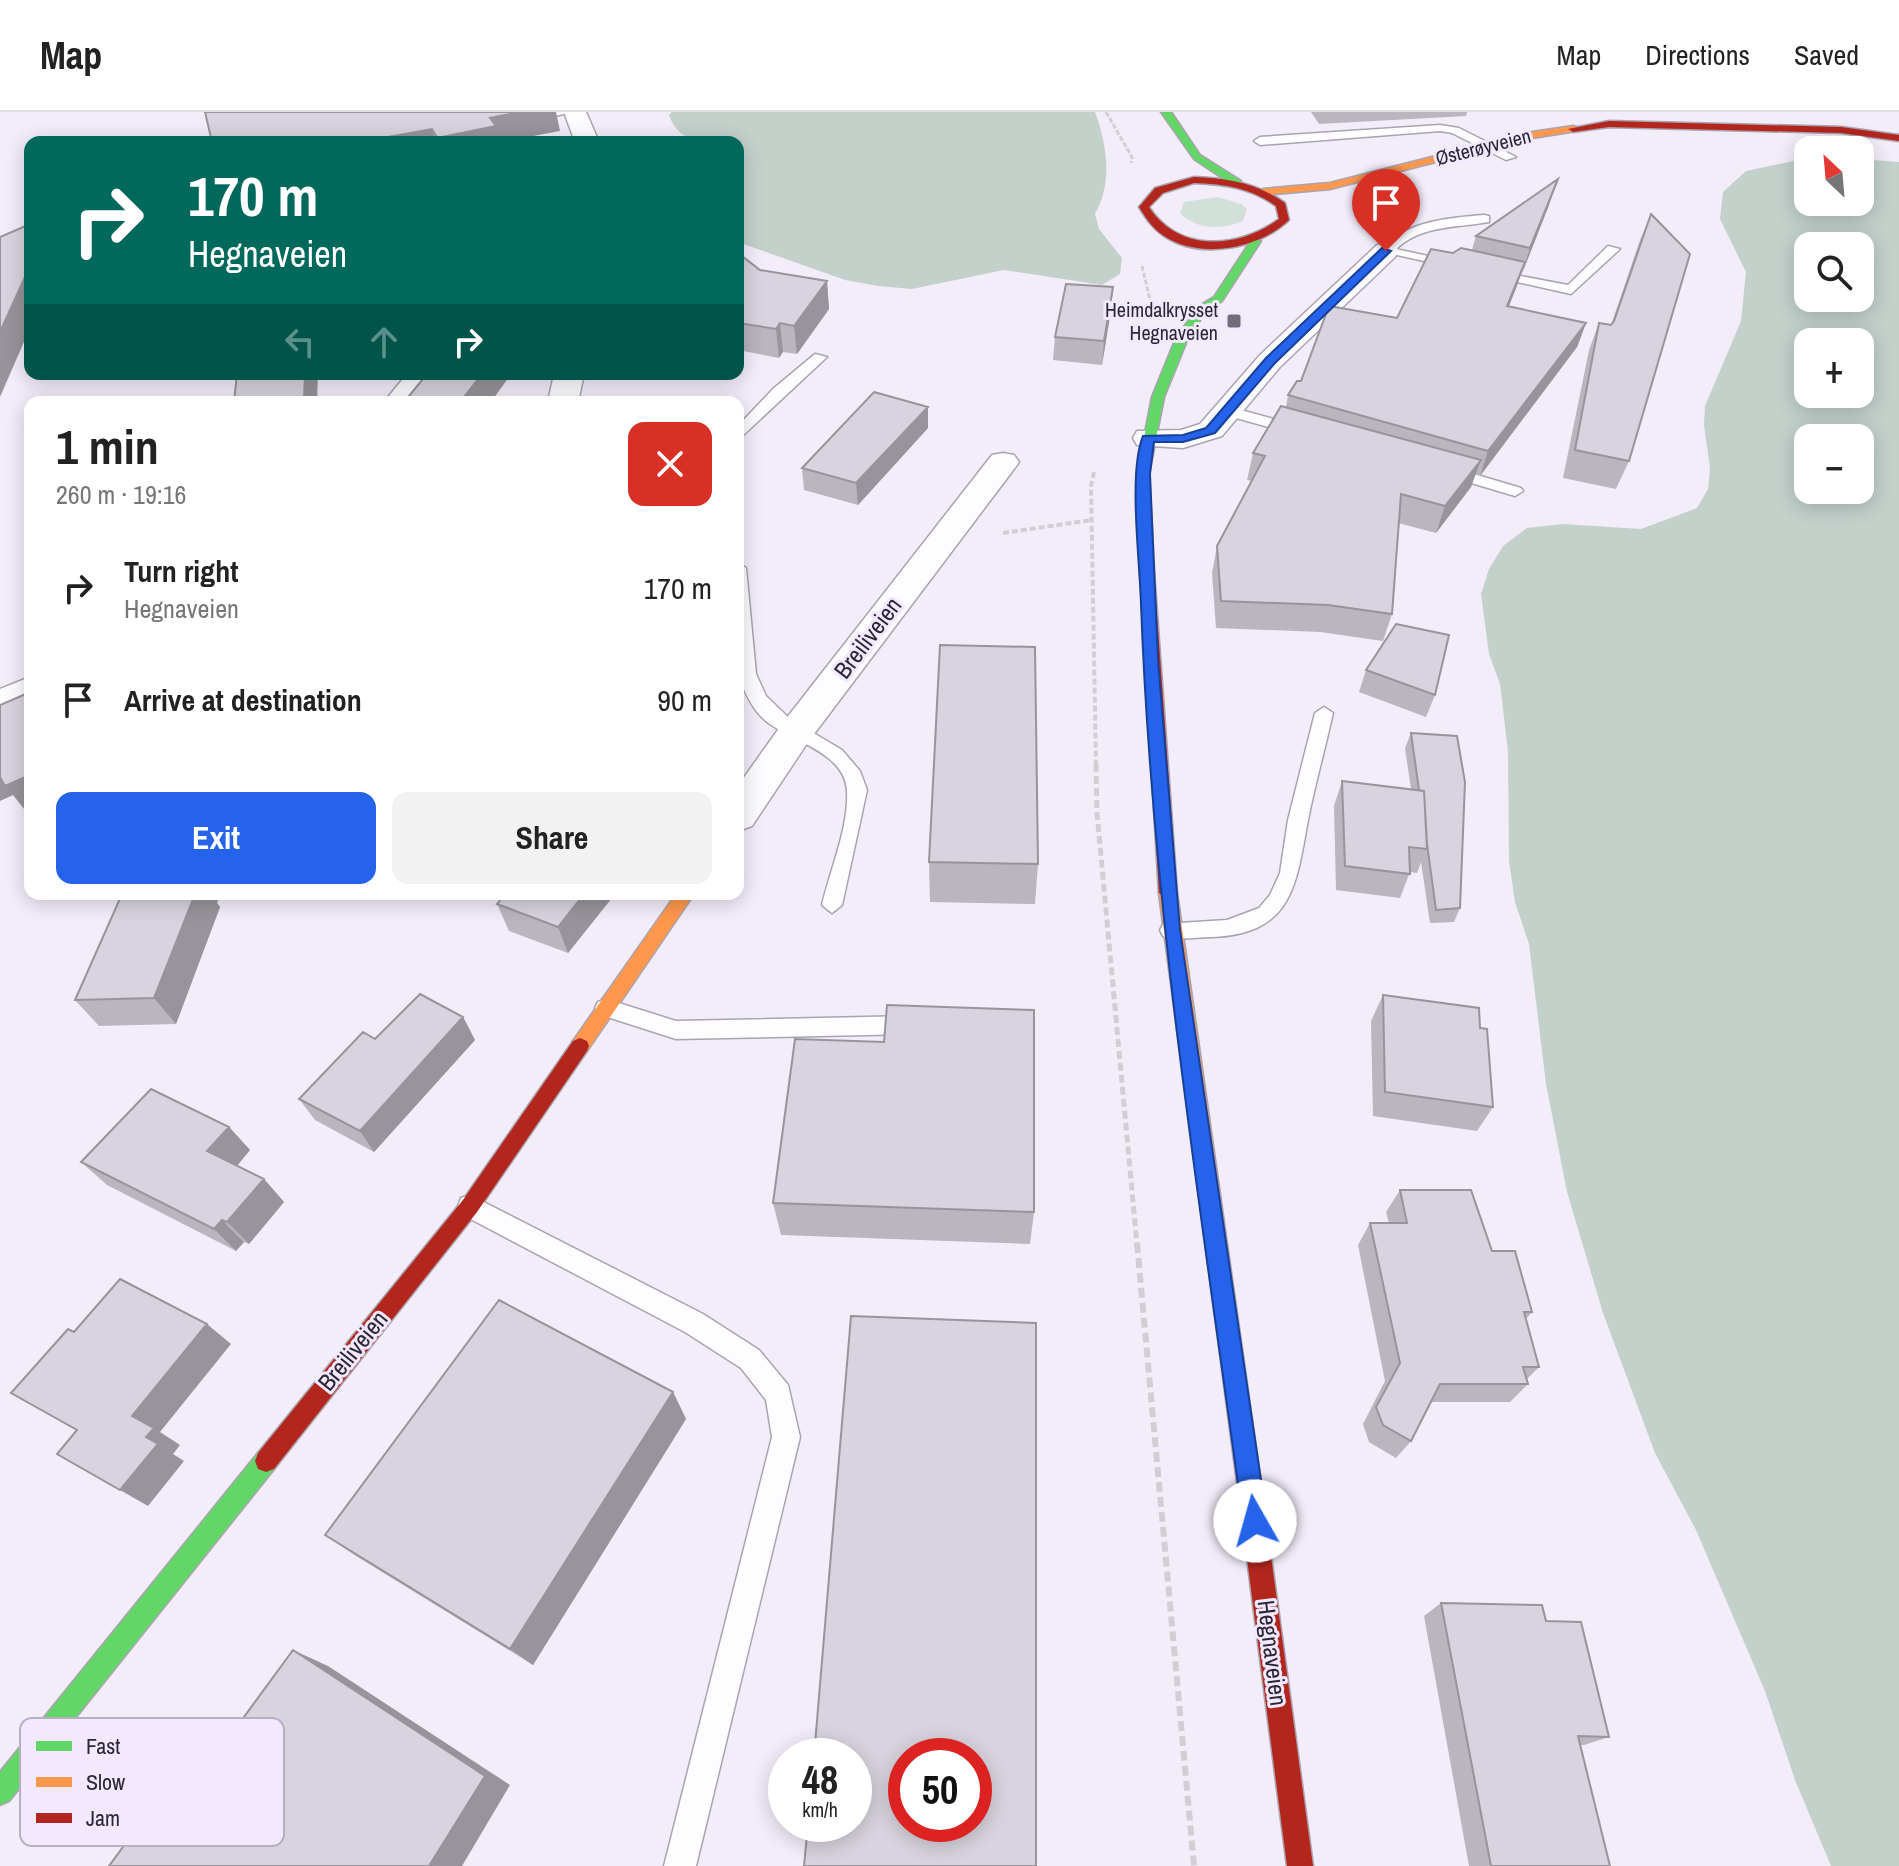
<!DOCTYPE html>
<meta charset="utf-8">
<style>
:root{--surface:#fff;--page:#f2f2f2;--text:#222;--muted:#767676;--line:#e0e0e0;--accent:#2563eb}
body{margin:0;font-family:"Archivo Narrow",sans-serif;background:var(--page);color:var(--text);height:100vh;display:flex;flex-direction:column;font-size:30px;white-space:nowrap}
*{box-sizing:border-box;margin:0}
p{font-size:26px;color:var(--muted)}
.icon{flex:none;width:44px;height:44px;fill:none;stroke:currentColor;stroke-width:2;stroke-linecap:round;stroke-linejoin:round}
.map{position:relative;flex:1;overflow:hidden}
.details{position:absolute;left:24px;top:284px;width:720px;height:504px;display:flex;flex-direction:column;background:var(--surface);border-radius:16px;box-shadow:0 4px 20px #0003}
.details>*{flex:none}
.hud{position:absolute;left:24px;top:24px;width:720px;height:244px;border-radius:16px;box-shadow:0 4px 20px #0003;background:#00695c;color:#fff;overflow:hidden}
.needle{width:52px;rotate:334deg}
.controls{position:absolute;left:1794px;top:24px;display:grid;gap:16px}
.controls a{display:grid;place-items:center;width:80px;height:80px;border-radius:16px;background:var(--surface);box-shadow:0 4px 20px #0003;font-size:40px}
.speed{position:absolute;left:768px;top:1626px;display:flex;gap:16px;font-size:40px;font-weight:700;text-align:center}
.speed>*{display:grid;place-content:center;width:104px;height:104px;border-radius:50%;background:var(--surface);box-shadow:0 4px 20px #0003;line-height:1}
.speed small{font-size:20px;font-weight:400}
.speed .limit{border:12px solid #d22;background:#fff;color:#111}
.pin{position:absolute;display:grid;place-items:center;width:68px;height:68px;color:#fff;margin:-82px -34px;border-radius:50% 50% 50% 0;rotate:-45deg;box-shadow:0 0 8px #0007}
.pin .icon{rotate:45deg}
.me{position:absolute;width:88px;margin:-44px;rotate:353deg;stroke-linejoin:round;filter:drop-shadow(0 0 6px #0008)}
.turn{display:flex;align-items:center;gap:28px;height:168px;padding:0 32px;font-size:36px}
.turn .icon{width:104px;height:104px;stroke-width:2.5}
.turn b{display:block;font-size:56px;line-height:68px}
.lanes{display:flex;align-items:center;height:76px;padding:0 32px;background:#0003;justify-content:center;gap:40px;direction:ltr}
.lanes .off{opacity:.35}
.round{display:grid;place-items:center;flex:none;width:84px;height:84px;border-radius:16px;background:var(--page)}
.summary{display:flex;align-items:center;justify-content:space-between;height:136px;padding:0 32px}
h1{font-size:48px;font-weight:800;line-height:60px}
.action{display:flex;gap:16px;margin-top:auto;padding:16px 32px}
.action a{flex:1;height:92px;border-radius:16px;background:var(--accent);color:#fff;font-size:32px;font-weight:800;line-height:92px;text-align:center}
.action a+a{background:var(--page);color:var(--text)}
ul{padding:0;list-style:none}
li{display:flex;align-items:center;gap:24px;height:112px;padding:0 32px}
li div{flex:1}
li b{display:block;font-size:30px}
li em{font-style:normal}
header{display:flex;align-items:center;gap:48px;box-sizing:border-box;height:112px;padding:0 40px;background:var(--surface);border-bottom:2px solid var(--line)}
header strong{font-size:38px}
nav{display:flex;gap:44px;margin-inline-start:auto;font-size:28px}
.map>svg:first-child{display:block}
.green{fill:#d2e0da}
.forest{fill:#c4d1cb;fill-rule:evenodd}
.lines{fill:none;stroke-linecap:round;stroke-linejoin:round}
.lane-casing{stroke:#a9a4af;stroke-width:3}
.street-casing{stroke:#a9a4af;stroke-width:3}
.fast-casing{stroke:#a9a4af;stroke-width:3}
.slow-casing{stroke:#a9a4af;stroke-width:3}
.jam-casing{stroke:#a9a4af;stroke-width:3}
.path-far3{stroke:#d2cfd4;stroke-width:3;stroke-dasharray:5 2;stroke-linecap:butt}
.path-far2{stroke:#d2cfd4;stroke-width:4;stroke-dasharray:6 3;stroke-linecap:butt}
.path-far1{stroke:#d2cfd4;stroke-width:5;stroke-dasharray:8 4;stroke-linecap:butt}
.path{stroke:#d2cfd4;stroke-width:6;stroke-dasharray:10 5;stroke-linecap:butt}
.lane{fill:#fdfcfe;fill-rule:evenodd}
.street{fill:#fdfcfe;fill-rule:evenodd}
.fast{fill:#63d668;fill-rule:evenodd}
.slow{fill:#ff974d;fill-rule:evenodd}
.jam{fill:#b3261e;fill-rule:evenodd}
.wall{fill:#bab5bf}
.shaded-wall{fill:#97949b}
.building{fill:#d8d3de;stroke:#97949b;stroke-width:2;fill-rule:evenodd}
.route{fill:#2563eb;stroke:#184099;stroke-width:2}
.poi-dot{fill:#726c78;stroke:#f2e8ff;stroke-width:3}
.labels{text-anchor:middle;stroke-width:6;stroke-linejoin:round;paint-order:stroke}
.far-street-label{font-size:20px;fill:#2c2732;stroke:#f2e8ff}
.far-poi-label{font-size:20px;fill:#2c2732;stroke:#f2e8ff;text-anchor:end}
.street-label{font-size:24px;fill:#2c2732;stroke:#f2e8ff}
.key{fill:#f2e8ff;stroke:#b7aec2;stroke-width:2}
.key-label{font-size:22px;fill:#2c2732}
</style>
<header>
<strong>Map</strong>
<nav><a>Map</a><a>Directions</a><a>Saved</a></nav>
</header>
<div class="map">
<svg width="1899" height="1754" viewBox="0 0 1899 1754">
<rect width="100%" height="100%" fill="#f3edfa"/>
<path class="green" d="M1218,85L1241,92L1247,97L1243,109C1223,118 1196,118 1180,101L1184,90Z"/>
<path class="forest" d="M672,0H1095C1107,33 1113,70 1095,102L1099,117L1122,146L1120,162L1102,173L1004,158L912,177L878,174L845,168L738,130V30C710,30 680,35 669,3Z
M1808,46V90H1860V47L1899,50V1754H1831L1795,1668L1765,1579L1696,1418L1655,1341L1603,1201L1567,1080L1546,972L1529,832L1515,790L1509,749L1508,640L1500,572L1489,542L1481,482L1489,457L1503,434L1527,416L1563,412L1641,417L1697,396L1708,377L1710,356L1704,313L1705,294L1741,209L1746,160L1720,107L1723,80L1746,59ZM1808,134H1860V186H1808ZM1808,230H1860V282H1808ZM1808,326H1860V378H1808Z"/>
<g class="lines">
<g class="lane-casing">
<path id="lane" d="M547,0H573L527,10L521,7Z
M1440,13L1459,16L1516,45L1506,48L1452,21L1440,19L1260,33L1254,29L1260,25Z
M1484,103L1489,104V110C1455,116 1422,113 1396,137L1460,151V157L1379,139C1406,109 1447,106 1484,103Z
M1608,134L1620,137L1571,182L1482,162L1489,158L1568,173Z
M815,242L827,245L738,328V314L773,277Z
M1230,295L1303,315L1306,318L1298,323L1225,303L1222,300Z
M1447,354L1521,376L1523,379L1515,384L1441,362L1439,359Z
M738,451L746,456L756,562L766,584L790,607L842,638L860,659L867,678L842,793L832,801L822,793C830,758 849,715 847,679C845,640 792,630 766,609C752,598 744,579 738,562Z
M1324,595L1333,601C1325,637 1315,672 1308,708C1296,773 1293,822 1212,825C1197,825 1178,829 1163,824L1160,818L1163,812L1227,808L1259,796L1270,783L1280,761L1288,708L1315,601Z
M606,887L676,909L913,904L921,906L924,913L921,920L913,922L676,927L598,902L595,896L598,890Z
M470,1083L703,1202L759,1238L788,1273L800,1325L696,1754H664L772,1325L766,1288L741,1256L685,1220L461,1102L458,1094L461,1086Z"/>
</g>
<g class="street-casing">
<path id="street" d="M564,0H586L599,30H575Z
M1386,131L1395,133L1399,139L1395,145L1280,255L1222,324L1183,336L1137,333L1133,326L1137,319L1181,318L1200,312L1260,243L1377,133Z
M407,262H438L415,290H384Z
M554,262H584L578,290H548Z
M1003,341L1014,343L1019,350L1014,357L808,630L752,714L738,719V674L782,612L992,343Z
M30,565V593L0,606V577Z"/>
</g>
<g class="fast-casing">
<path id="fast" d="M1161,0H1171L1200,43L1241,69V73H1233L1194,47Z
M1252,127L1261,129L1222,189L1207,198L1188,226L1164,285L1149,362L1154,460L1147,464L1142,463L1137,362L1152,285L1176,226L1199,194L1214,185Z
M266,1338L274,1341L277,1349L274,1357L9,1689L0,1693V1660L258,1341Z"/>
</g>
<g class="slow-casing">
<path id="slow" d="M1573,14L1576,15V19L1526,27L1330,77L1263,83L1258,80L1263,77L1330,71L1526,21Z
M1168,774L1177,781L1263,1385L1259,1393L1251,1397L1243,1393L1239,1385L1159,781Z
M676,782H694L587,939L580,942L573,939L571,934L573,929Z"/>
</g>
<g class="jam-casing">
<path id="jam" d="M1609,9L1841,15L1899,23V29L1841,21L1609,15L1573,20L1568,17Z
M1194,65C1227,66 1257,71 1285,91L1289,108C1259,137 1200,148 1164,124C1152,116 1146,106 1139,95L1155,76ZM1194,71C1224,72 1251,76 1276,94L1279,107C1238,137 1179,141 1149,95L1163,81Z
M1147,456L1154,460L1177,781L1168,788L1159,781L1140,460Z
M580,926L587,929L589,934L587,939L477,1100L274,1357L266,1360L258,1357L255,1349L258,1341L463,1088L573,929Z
M1251,1373L1259,1377L1263,1385L1313,1754H1287L1239,1385L1243,1377Z"/>
</g>
<path class="path-far3" d="M1106,0L1132,45L1131,51
M1142,154L1152,196"/>
<path class="path-far2" d="M1094,360L1091,374L1096,654
M1003,421L1092,408"/>
<path class="path-far1" d="M1096,652L1097,701L1137,1133"/>
<path class="path" d="M1137,1131L1194,1754"/>
<use href="#lane" class="lane"/>
<use href="#street" class="street"/>
<use href="#fast" class="fast"/>
<use href="#slow" class="slow"/>
<use href="#jam" class="jam"/>
</g>
<path class="wall" d="M1311,0H1467L1466,4L1319,12Z
M1549,93L1508,195L1586,211L1577,235L1480,364L1475,362L1471,375L1436,421L1398,411L1392,502L1383,529L1320,520L1216,516L1212,461L1217,434L1252,369L1247,368L1253,341L1286,295L1288,283L1301,269L1397,206L1453,141L1472,138L1476,124Z
M1651,102L1629,349L1616,377L1563,366L1589,238L1599,211L1611,213L1640,128Z
M738,141L760,158L827,169L829,197L797,242L783,240L779,246L738,238Z
M1111,198L1102,253L1053,248L1055,225Z
M928,295V316L858,393L804,378L802,356Z
M1366,558L1435,583L1426,605L1359,580Z
M1411,621L1460,796L1454,810L1430,811L1421,750L1417,761L1410,760L1400,786L1336,778L1334,694L1342,669L1411,677L1405,636Z
M929,750L1038,752L1035,792L930,790Z
M122,782H214L218,788L217,791L220,795L176,912L99,914L75,888Z
M615,782L568,841L509,819L497,792Z
M1383,883L1480,916L1493,995L1477,1019L1373,1004L1371,909Z
M463,905L475,928L374,1040L315,1008L299,987L375,927Z
M229,1015L250,1038L237,1054L264,1067L284,1090L249,1132L244,1130L236,1139L107,1073L81,1050Z
M1400,1078L1492,1139L1532,1200L1526,1207L1539,1255L1527,1267L1528,1272L1510,1290H1430L1411,1329L1396,1346L1369,1330L1363,1312L1385,1269L1358,1133L1370,1111H1389L1386,1100Z
M773,1091L1034,1100L1030,1132L781,1123Z
M673,1280L686,1307L533,1553L356,1444L325,1423Z
M1441,1491L1546,1509L1609,1625L1584,1633H1580L1610,1754H1469L1424,1504Z"/>
<path class="shaded-wall" d="M503,0H556L560,19L502,30H439L437,26Z
M432,17L436,30H360Z
M1558,67L1549,93L1522,162L1530,136Z
M1525,150L1517,174L1499,219L1507,194Z
M30,154V216L0,285V220Z
M827,169L829,197L797,242L794,214Z
M1113,175L1111,198L1102,253L1104,229Z
M780,211L783,240L779,246L776,217Z
M1586,211L1577,235L1480,364L1488,339Z
M305,262H318L317,290H282Z
M482,262H511L491,290H460Z
M928,295V316L858,393L856,371Z
M1481,348L1471,375L1436,421L1445,394Z
M0,663H30V701L28,702L13,683L0,689Z
M195,782H214L218,788L217,791L220,795L176,912L154,886Z
M584,782H615L568,841L558,815Z
M463,905L475,928L374,1040L360,1019Z
M229,1015L250,1038L229,1063L207,1039Z
M264,1067L284,1090L249,1132L227,1110Z
M222,1108L244,1130L236,1139L214,1117Z
M207,1212L231,1232L160,1320L180,1333L173,1342L184,1349L148,1394L120,1378L146,1325L132,1304Z
M673,1280L686,1307L533,1553L510,1537Z
M293,1538L328,1554L510,1673L462,1754H429Z
M186,1649L228,1659L203,1661Z"/>
<path class="building" d="M205,0H520L490,6L496,14L437,26L432,17L360,30H212Z
M1558,67L1530,136L1476,124Z
M1651,102L1690,142L1629,349L1575,338L1599,211L1611,213L1614,209Z
M30,112V154L0,220V125Z
M1461,136L1525,150L1507,194L1586,211L1488,339L1288,283L1297,269H1301L1329,194L1397,206L1431,137L1453,141Z
M738,141L760,158L827,169L794,214L780,211L776,217L738,211Z
M1066,172L1113,175L1104,229L1055,225Z
M237,262H305L304,287L282,290H234Z
M427,262H482L460,290H404Z
M874,280L928,295L856,371L802,356Z
M1281,294L1481,348L1445,394L1401,382L1392,502L1328,493L1221,489L1217,434L1265,344L1253,341Z
M1396,512L1449,523L1435,583L1366,558Z
M940,533L1035,535L1038,752L929,750Z
M28,581L30,584V663L5,674L0,665V593Z
M1411,621L1457,624L1465,670L1460,796L1436,798L1427,732L1424,679L1419,678Z
M1342,669L1424,679L1427,737L1409,735L1410,762L1345,754Z
M122,782H195L154,886L75,888Z
M505,782H584L558,815L497,792Z
M420,882L463,905L360,1019L299,987L363,920L375,927Z
M1383,883L1479,896L1480,916L1487,917L1493,995L1385,980Z
M887,893L1034,898V1100L773,1091L795,927L884,930Z
M151,977L229,1015L207,1039L264,1067L227,1110L222,1108L214,1117L81,1050Z
M1400,1078H1471L1492,1139H1515L1532,1200H1524L1539,1255H1523L1528,1272H1440L1411,1329L1383,1313L1376,1295L1400,1251L1370,1111H1407Z
M120,1167L207,1212L132,1304L154,1316L146,1325L158,1332L120,1378L57,1342L77,1318L11,1281L68,1217L74,1220Z
M499,1188L673,1280L510,1537L325,1423Z
M851,1204L1036,1211V1754H804L808,1712H854V1644H814ZM906,1644H974V1712H906Z
M1441,1491L1542,1493L1546,1509L1581,1510L1609,1625L1578,1624L1610,1754H1491Z
M293,1538L485,1664L429,1754H109L186,1649L203,1661Z"/>
<path class="route" d="M1382,136L1391,139L1275,251L1215,321L1183,330H1154L1150,362L1158,548L1180,818L1267,1409L1263,1418L1255,1421L1246,1418L1243,1409C1202,1104 1152,800 1141,492C1140,449 1128,361 1143,324L1183,323L1206,316L1266,246Z"/>
<rect class="poi-dot" x="1226" y="201" width="16" height="16" rx="4"/>
<g class="labels">
<g class="far-street-label">
<text transform="translate(1483 35) rotate(-14)" y="7">Østerøyveien</text>
</g>
<g class="far-poi-label">
<text x="1218" y="205">Heimdalkrysset<tspan x="1218" dy="23">Hegnaveien</tspan></text>
</g>
<g class="street-label">
<text transform="translate(868 526) rotate(-53)" y="8">Breiliveien</text>
<text transform="translate(353 1239) rotate(-51)" y="8">Breiliveien</text>
<text transform="translate(1272 1541) rotate(83)" y="8">Hegnaveien</text>
</g>
</g>
<rect x="20" y="1606" width="264" height="128" rx="12" class="key"/>
<rect x="36" y="1629" width="36" height="10" fill="#63d668"/>
<rect x="36" y="1665" width="36" height="10" fill="#ff974d"/>
<rect x="36" y="1701" width="36" height="10" fill="#b3261e"/>
<g class="key-label">
<text x="86" y="1642">Fast</text>
<text x="86" y="1678">Slow</text>
<text x="86" y="1714">Jam</text>
</g>
</svg>
<div class="controls">
<a><svg class="needle" viewBox="-14 -14 28 28"><path d="M0-13l5 13h-10z" fill="#e53935"/><path d="M0 13l5-13h-10z" fill="#767676"/></svg></a>
<a><svg class="icon" aria-label="search" viewBox="0 0 24 24"><circle cx="10" cy="10" r="6"/><path d="M15 15l6 6"/></svg></a>
<a>+</a>
<a>−</a>
</div>
<div class="speed"><div>48<small>km/h</small></div><div class="limit">50</div></div>
<div class="pin" style="left:1386px;top:139px;background:#d93025"><svg class="icon" aria-label="arrive" viewBox="0 0 24 24"><path d="M6 21V4h12l-3 4 3 4H6"/></svg></div>
<svg class="me" style="left:1255px;top:1409px" viewBox="-20 -20 40 40"><circle r="19" fill="#fff"/><path d="M0-13L10 11 0 6-10 11z" fill="#2563eb"/></svg>
<div class="hud">
<div class="turn"><svg class="icon" aria-label="right" viewBox="0 0 24 24"><path d="M7 20v-9h11M14 6l5 5-5 5"/></svg><div><b>170 m</b>Hegnaveien</div></div>
<div class="lanes"><svg class="icon off" aria-label="left" viewBox="0 0 24 24"><path d="M17 20v-9H6M10 6l-5 5 5 5"/></svg><svg class="icon off" aria-label="ahead" viewBox="0 0 24 24"><path d="M12 20V5M6 11l6-6 6 6"/></svg><svg class="icon" aria-label="right" viewBox="0 0 24 24"><path d="M7 20v-9h11M14 6l5 5-5 5"/></svg></div>
</div>
<section class="details">
<div class="summary"><div><h1>1 min</h1><p>260 m · 19:16</p></div><a class="round" style="background:#d93025;color:#fff"><svg class="icon" aria-label="close" viewBox="0 0 24 24"><path d="M6 6l12 12M18 6L6 18"/></svg></a></div>
<ul>
<li><svg class="icon" aria-label="right" viewBox="0 0 24 24"><path d="M7 20v-9h11M14 6l5 5-5 5"/></svg><div><b>Turn right</b><p>Hegnaveien</p></div><em>170 m</em></li>
<li><svg class="icon" aria-label="arrive" viewBox="0 0 24 24"><path d="M6 21V4h12l-3 4 3 4H6"/></svg><div><b>Arrive at destination</b></div><em>90 m</em></li>
</ul>
<div class="action"><a>Exit</a><a>Share</a></div>
</section>
</div>
